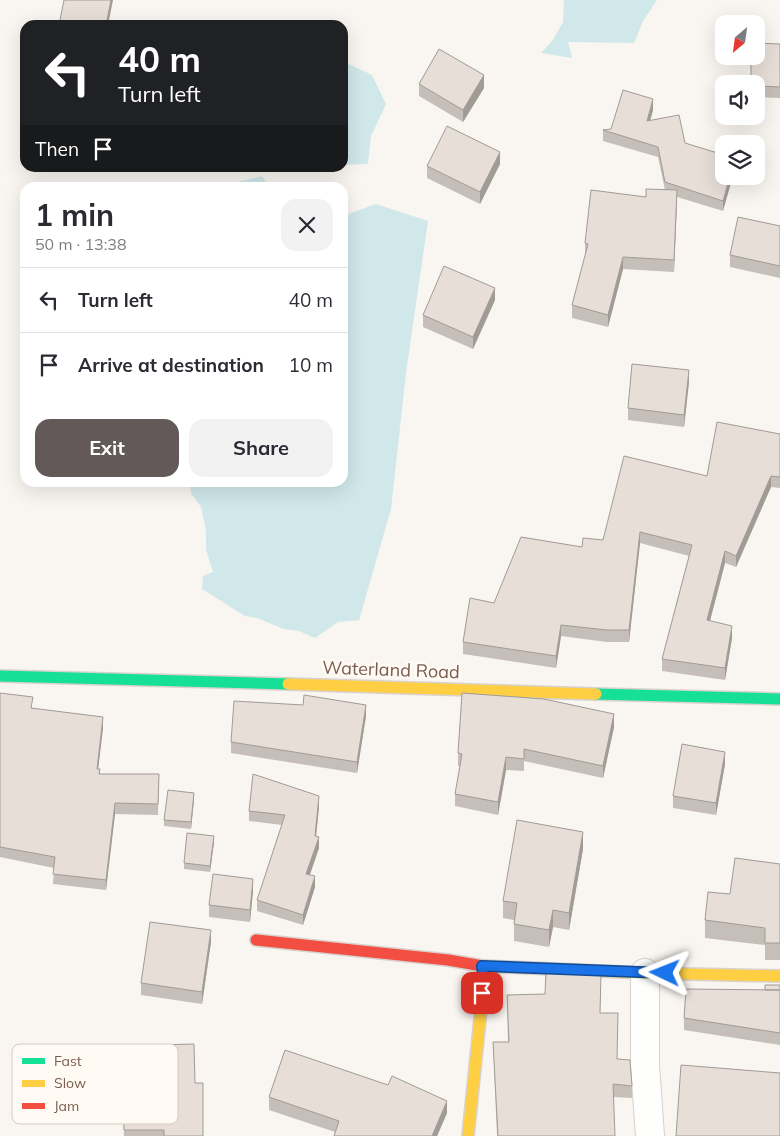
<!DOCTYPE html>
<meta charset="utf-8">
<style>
:root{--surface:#fff;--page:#f2f2f3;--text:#2b2b33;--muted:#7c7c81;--line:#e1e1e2;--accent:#625958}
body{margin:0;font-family:Mulish,sans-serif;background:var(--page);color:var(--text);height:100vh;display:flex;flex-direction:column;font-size:19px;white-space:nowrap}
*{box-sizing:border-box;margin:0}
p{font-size:16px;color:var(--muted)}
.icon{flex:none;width:28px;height:28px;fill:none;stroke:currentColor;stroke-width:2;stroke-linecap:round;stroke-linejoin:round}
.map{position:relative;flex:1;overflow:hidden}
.panel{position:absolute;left:20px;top:182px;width:328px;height:305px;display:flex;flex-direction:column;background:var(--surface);border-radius:15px;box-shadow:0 5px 20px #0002}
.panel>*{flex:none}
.hud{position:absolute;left:20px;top:20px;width:328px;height:152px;border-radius:15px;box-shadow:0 5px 20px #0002;background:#202124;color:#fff;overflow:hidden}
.needle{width:32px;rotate:209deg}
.controls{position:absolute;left:715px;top:15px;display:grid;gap:10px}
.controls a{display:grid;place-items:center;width:50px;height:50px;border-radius:10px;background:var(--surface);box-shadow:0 5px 20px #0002;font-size:25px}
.pin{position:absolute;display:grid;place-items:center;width:42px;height:42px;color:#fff;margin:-21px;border-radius:10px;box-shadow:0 2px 8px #0006}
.me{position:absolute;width:55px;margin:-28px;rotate:272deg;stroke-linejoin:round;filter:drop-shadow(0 0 4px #0008)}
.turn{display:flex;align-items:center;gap:18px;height:105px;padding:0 15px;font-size:22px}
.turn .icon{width:65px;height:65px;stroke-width:2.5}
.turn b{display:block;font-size:35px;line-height:42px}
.then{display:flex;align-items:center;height:48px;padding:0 15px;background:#0003;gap:10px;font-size:19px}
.round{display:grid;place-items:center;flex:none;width:52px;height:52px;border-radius:15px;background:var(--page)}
.summary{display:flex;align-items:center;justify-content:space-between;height:85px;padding:0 15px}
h1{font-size:30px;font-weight:700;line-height:38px}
.primary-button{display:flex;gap:10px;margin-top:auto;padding:10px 15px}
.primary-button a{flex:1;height:58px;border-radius:15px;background:var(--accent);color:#fff;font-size:20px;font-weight:700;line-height:58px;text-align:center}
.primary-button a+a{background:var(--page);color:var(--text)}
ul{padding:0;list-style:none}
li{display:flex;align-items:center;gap:15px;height:65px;padding:0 15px;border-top:1px solid var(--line)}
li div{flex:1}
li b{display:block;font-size:19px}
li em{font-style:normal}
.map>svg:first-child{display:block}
.water{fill:#d0e8ea}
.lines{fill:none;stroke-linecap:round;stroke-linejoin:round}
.street-casing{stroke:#d7d1cb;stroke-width:30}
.fast-casing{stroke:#d9d2cb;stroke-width:14}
.slow-casing{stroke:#d9d2cb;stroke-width:14}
.jam-casing{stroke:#d9d2cb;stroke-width:14}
.street{stroke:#fefefd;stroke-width:28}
.fast{stroke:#16e098;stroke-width:11}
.slow{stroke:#ffcf43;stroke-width:11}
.jam{stroke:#f24e42;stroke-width:11}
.wall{fill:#c6bfb9}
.shaded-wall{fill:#a19b96}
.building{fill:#e6ded7;stroke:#a19b96}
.route-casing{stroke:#114b97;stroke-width:12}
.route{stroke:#1a73e8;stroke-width:9}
.labels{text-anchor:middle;stroke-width:5;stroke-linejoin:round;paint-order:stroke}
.street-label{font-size:18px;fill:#7a5c4d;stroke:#fffaf3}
.key{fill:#fffaf3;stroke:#d7cbc1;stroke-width:1}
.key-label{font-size:14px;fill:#7a5c4d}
</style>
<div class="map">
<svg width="780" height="1136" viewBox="0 0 780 1136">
<rect width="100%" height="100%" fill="#f9f5f0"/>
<path class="water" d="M564,0H657L643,21L634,43L568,42L572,58L541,53L553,40L563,22Z
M342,61L372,75L386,104L371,136L368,164L343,165Z
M262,176L269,187H229L238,182Z
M376,204L428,221L406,373L391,509L359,620L338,622L315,638L299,631L284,629L257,618L245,616L202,589L203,576L213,572L206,550V531L201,507L191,493L190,483L342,482L343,216Z"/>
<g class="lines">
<g class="street-casing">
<path id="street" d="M645,973V1065L650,1136"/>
</g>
<g class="fast-casing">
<path id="fast" d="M0,676L288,684
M596,694L780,699"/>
</g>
<g class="slow-casing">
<path id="slow" d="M288,684L596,694
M468,1136L484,980L483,966L645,973L780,976"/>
</g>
<g class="jam-casing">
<path id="jam" d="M256,940L448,960L483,966"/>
</g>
<use href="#street" class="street"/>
<use href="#fast" class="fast"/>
<use href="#slow" class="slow"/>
<use href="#jam" class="jam"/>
</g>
<path class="wall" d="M780,44V98L756,97V84Z
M419,84L484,88L463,122L419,96Z
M653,110L650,121L685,143L724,155L723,211L677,197L674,272L623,269L608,327L572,318V305L585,256V243L646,197L665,190L658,157L603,141V130L611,129Z
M500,164L480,204L427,178V166Z
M780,226V278L730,267V255Z
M495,300L473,349L423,327V315Z
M689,382L684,427L628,420V408Z
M780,434V488L771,487L736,567L725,563L710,621L732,638L725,680L662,671V659L689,556L640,543L629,642H607L561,636L556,668L463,654V642L494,603L582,547L603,540L707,476Z
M0,693L33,708L103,728L98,769L100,774H159L158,815L115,814L106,890L53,884L54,868L0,857Z
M303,705L366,716L357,773L231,753V742Z
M614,727L603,778L524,761V771L506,770L498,815L455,806V794L460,766H458V753Z
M725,764L716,815L673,808V796Z
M194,799L191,829L164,826V820Z
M319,807L316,836L319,848L310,875L315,887L303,925L257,911V900L282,825L249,821V811Z
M214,842L210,872L184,869V863Z
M583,849L569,930L553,927L549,947L514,941V920L503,918V901Z
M780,864V960H765V945L705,938V920L730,894Z
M253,891L250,922L209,917V905Z
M211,942L202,1004L141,995V983Z
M780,985V1045L684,1030V1018L765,990Z
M601,987L600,1013L618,1059L632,1086V1098L613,1097L615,1136H497L493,1042H508L507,995L545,994Z
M119,1046L195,1083L203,1136H124L123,1111H120Z
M269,1097L447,1113L437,1136H334L335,1132L269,1110Z"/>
<path class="shaded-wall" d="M111,0H113L108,25H106Z
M484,75V88L463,122V110Z
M653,99V110L647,132V121Z
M500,152V164L480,204V192Z
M730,176H733L723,211V201Z
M677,190V202L674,272V260Z
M623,257V269L608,327V315Z
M495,288V300L473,349V337Z
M689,370V382L684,427V415Z
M771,476V487L736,567V556Z
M640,532V543L629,642V630Z
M725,551V563L707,632V620Z
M561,625V636L556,668V656Z
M732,626V638L725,680V668Z
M366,705V716L357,773V762Z
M614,714V727L603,778V766Z
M103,717V728L97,779V769Z
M725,752V764L716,815V803Z
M506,757V770L498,815V802Z
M194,793V799L191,829V822Z
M319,796V807L315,847V836Z
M115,803V814L106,890V880Z
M583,832V849L569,930V913Z
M214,836V842L210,872V866Z
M319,837V848L306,885V874Z
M315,876V887L303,925V915Z
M253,879V891L250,922V910Z
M553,910V927L549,947V930Z
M211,930V942L202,1004V992Z
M447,1101V1113L437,1136H432Z"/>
<path class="building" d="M64,0H111L106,25H59Z
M756,43L780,44V87L756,86V84H751V56H756Z
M439,49L484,75L463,110L419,84Z
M623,90L653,99L647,121L679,115L685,143L724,155V176H730L723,201L665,182L658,147L603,130L611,129Z
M447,126L500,152L480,192L427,166Z
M646,189L677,190L674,260L623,257L608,315L572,305L588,244L585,243L591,190L646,197Z
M738,217L780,226V266L730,255Z
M444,266L495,288L473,337L423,315Z
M632,364L689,370L684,415L628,408Z
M717,422L780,434V477L771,476L736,556L725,551L707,620L732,626L725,668L662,659L692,545L640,532L629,630H607L561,625L556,656L463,642L470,598L494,603L521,537L582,547L583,538L603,540L624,456L707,476Z
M0,693L33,697L31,708L103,717L97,769H100L99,774H159L158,804L115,803L106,880L53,874L55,857L0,847Z
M462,693L544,699L614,714L603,766L524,749V759L506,757L498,802L455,794L462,754L458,753Z
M304,695L366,705L357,762L231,742L234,701L303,705Z
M682,744L725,752L716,803L673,796Z
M253,774L319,796L315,836L319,837L306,874L315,876L303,915L257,900L285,815L249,811Z
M168,790L194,793L191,822L164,820Z
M517,820L583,832L569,913L553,910L549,930L514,924L517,903L503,901Z
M187,833L214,836L210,866L184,863Z
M735,858L780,864V943H765V928L705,920L708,892L730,894Z
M213,874L253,879L250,910L209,905Z
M150,922L211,930L202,992L141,983Z
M546,972L601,974L600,1013H618L617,1059L630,1060L632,1086L613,1084L615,1136H498L493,1042H509L507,995L545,994Z
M765,985H780V990H765Z
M686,989L780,990V1033L684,1018Z
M194,1044L195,1083H203V1136H164V1130H124L123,1099H120L119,1046Z
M285,1050L388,1085L392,1076L447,1101L432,1136H334L339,1121L269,1097Z
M681,1065L780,1073V1136H676Z"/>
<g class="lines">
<g class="route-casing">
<path id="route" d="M482,993L484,980L482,966L665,973"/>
</g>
<use href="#route" class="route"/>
</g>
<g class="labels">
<g class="street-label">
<text transform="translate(391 670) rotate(2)" y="6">Waterland Road</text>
</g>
</g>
<rect x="12" y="1044" width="166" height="80" rx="8" class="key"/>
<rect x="22" y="1058" width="23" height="6" fill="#16e098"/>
<rect x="22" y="1080" width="23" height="7" fill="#ffcf43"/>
<rect x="22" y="1103" width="23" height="6" fill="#f24e42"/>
<g class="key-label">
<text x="54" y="1066">Fast</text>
<text x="54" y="1088">Slow</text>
<text x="54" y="1111">Jam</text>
</g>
</svg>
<div class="controls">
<a><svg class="needle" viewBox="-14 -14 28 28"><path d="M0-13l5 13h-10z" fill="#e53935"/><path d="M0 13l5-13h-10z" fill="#7c7c81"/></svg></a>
<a><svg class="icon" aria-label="sound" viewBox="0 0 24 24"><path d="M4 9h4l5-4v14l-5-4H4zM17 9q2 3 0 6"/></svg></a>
<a><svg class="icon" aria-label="layers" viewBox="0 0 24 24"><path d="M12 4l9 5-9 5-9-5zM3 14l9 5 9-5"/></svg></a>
</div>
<div class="pin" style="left:482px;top:993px;background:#d93025"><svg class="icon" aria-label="arrive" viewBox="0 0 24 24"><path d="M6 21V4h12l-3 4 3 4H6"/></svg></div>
<svg class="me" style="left:665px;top:973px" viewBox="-20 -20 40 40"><path d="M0-17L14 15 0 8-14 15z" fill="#1a73e8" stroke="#fff" stroke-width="4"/></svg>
<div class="hud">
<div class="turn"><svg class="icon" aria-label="left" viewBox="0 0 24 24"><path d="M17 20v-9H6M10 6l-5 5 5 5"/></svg><div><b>40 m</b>Turn left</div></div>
<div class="then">Then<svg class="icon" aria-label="arrive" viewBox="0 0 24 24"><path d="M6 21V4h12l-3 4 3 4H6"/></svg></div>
</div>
<section class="panel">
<div class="summary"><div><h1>1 min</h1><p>50 m · 13:38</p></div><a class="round"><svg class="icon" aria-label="close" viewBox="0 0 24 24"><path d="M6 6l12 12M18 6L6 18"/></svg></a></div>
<ul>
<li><svg class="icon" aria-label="left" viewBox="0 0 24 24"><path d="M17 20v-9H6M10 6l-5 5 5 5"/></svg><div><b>Turn left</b></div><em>40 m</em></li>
<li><svg class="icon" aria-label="arrive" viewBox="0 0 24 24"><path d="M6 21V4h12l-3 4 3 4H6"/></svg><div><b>Arrive at destination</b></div><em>10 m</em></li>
</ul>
<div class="primary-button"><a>Exit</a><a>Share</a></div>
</section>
</div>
